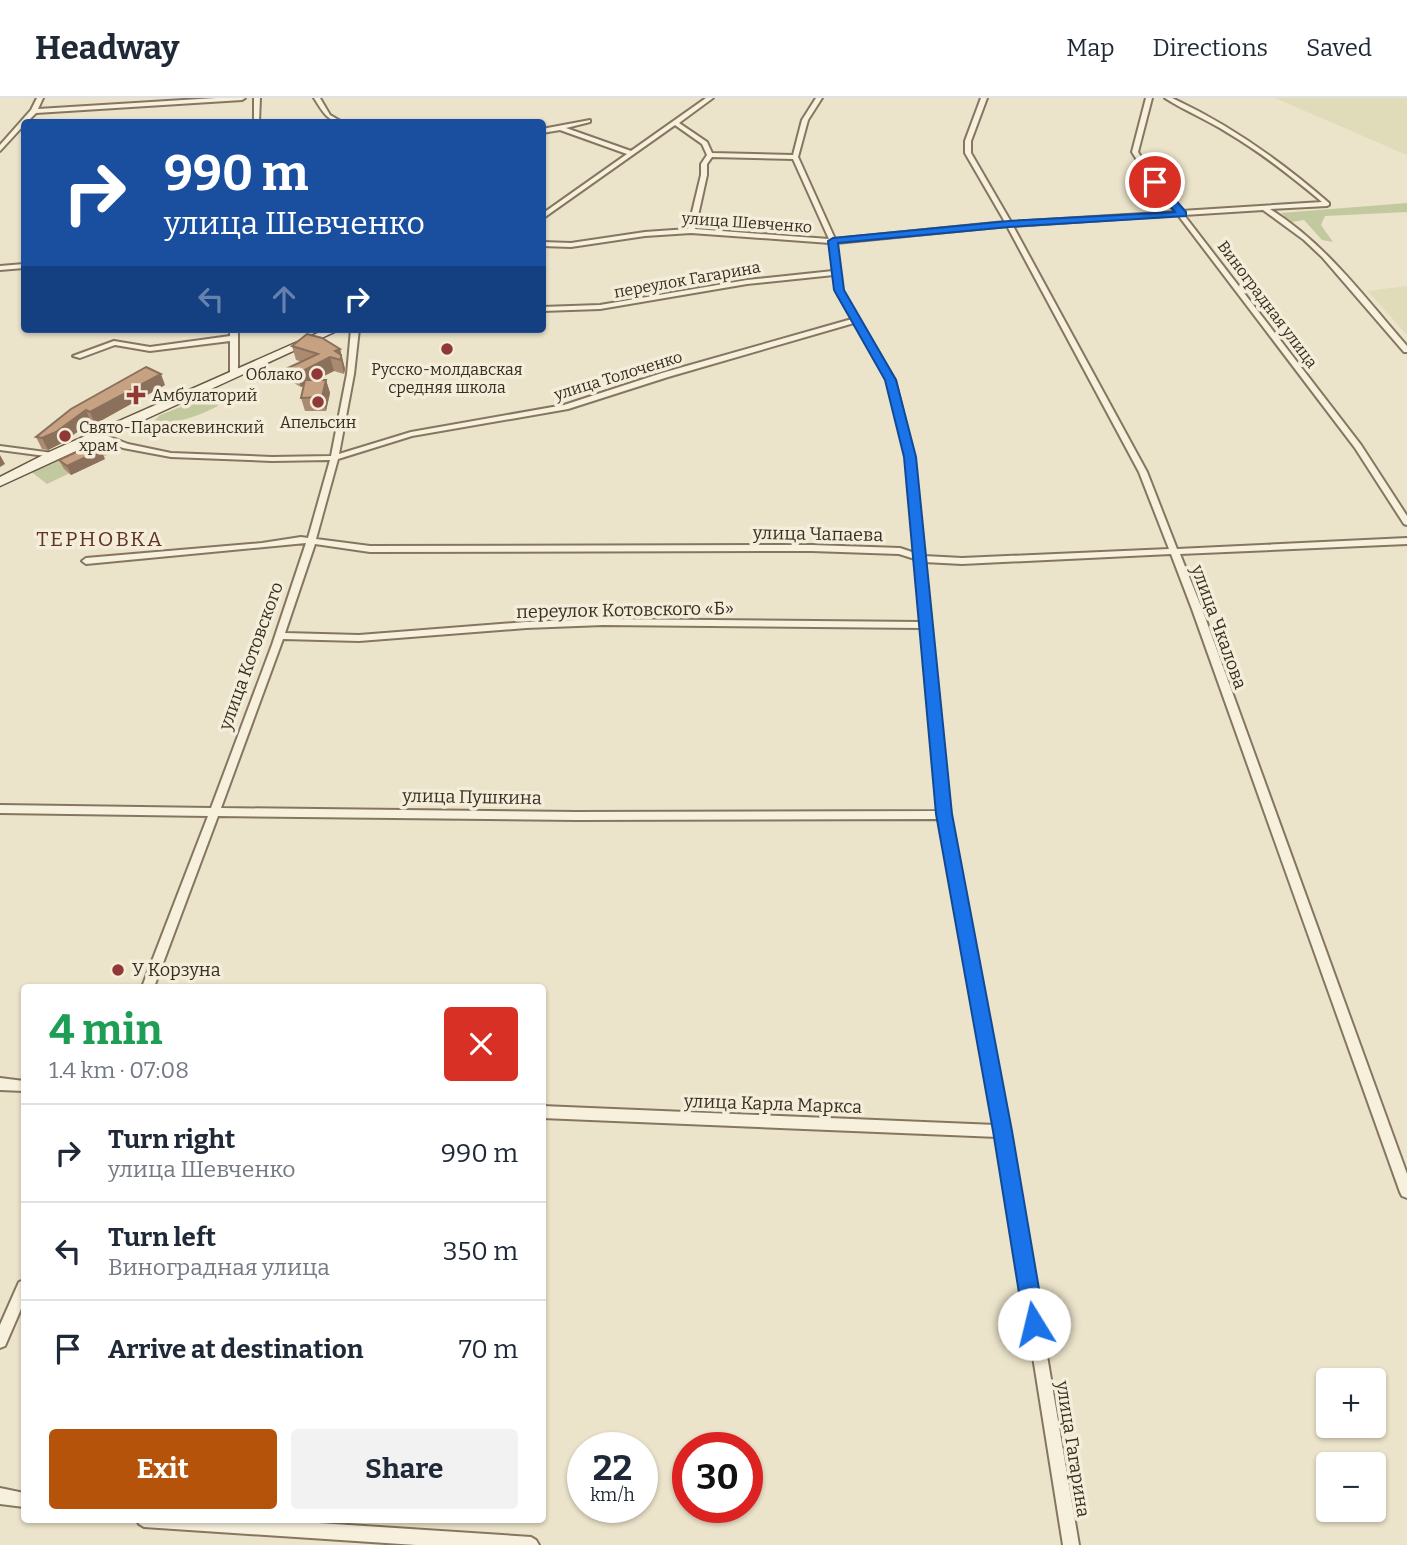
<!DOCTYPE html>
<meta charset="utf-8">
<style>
:root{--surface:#fff;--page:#f2f2f3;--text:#1f2937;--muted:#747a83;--line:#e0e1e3;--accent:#b45309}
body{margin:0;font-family:Bitter,serif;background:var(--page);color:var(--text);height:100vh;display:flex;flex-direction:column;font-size:26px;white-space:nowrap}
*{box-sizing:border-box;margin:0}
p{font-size:23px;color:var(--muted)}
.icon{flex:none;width:38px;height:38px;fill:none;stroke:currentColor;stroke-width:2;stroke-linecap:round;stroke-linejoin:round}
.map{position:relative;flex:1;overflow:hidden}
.panel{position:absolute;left:21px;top:886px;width:525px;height:539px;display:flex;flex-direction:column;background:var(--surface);border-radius:7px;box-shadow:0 2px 5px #0004}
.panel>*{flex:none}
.top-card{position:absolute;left:21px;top:21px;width:525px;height:214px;border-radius:7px;box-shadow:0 2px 5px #0004;background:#1a4fa0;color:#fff;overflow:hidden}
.fabs{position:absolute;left:1316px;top:1270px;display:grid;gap:14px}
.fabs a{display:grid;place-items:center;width:70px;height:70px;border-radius:7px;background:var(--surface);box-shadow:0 2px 5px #0004;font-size:35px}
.speed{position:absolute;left:567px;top:1334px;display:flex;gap:14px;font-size:35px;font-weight:700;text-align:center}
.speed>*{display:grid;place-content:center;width:91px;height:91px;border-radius:50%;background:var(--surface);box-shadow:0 2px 5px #0004;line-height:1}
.speed small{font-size:18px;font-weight:400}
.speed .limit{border:10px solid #d22;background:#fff;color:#111}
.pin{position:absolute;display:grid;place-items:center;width:60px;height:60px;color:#fff;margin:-30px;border:4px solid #fff;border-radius:50%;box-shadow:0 2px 7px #0007}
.me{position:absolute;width:77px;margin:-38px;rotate:351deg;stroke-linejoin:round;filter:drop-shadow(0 0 5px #0008)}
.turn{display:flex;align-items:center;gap:24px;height:147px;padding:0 28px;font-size:32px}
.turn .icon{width:91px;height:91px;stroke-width:2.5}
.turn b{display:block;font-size:49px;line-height:60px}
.lanes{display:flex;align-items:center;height:66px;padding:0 28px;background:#0003;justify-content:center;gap:35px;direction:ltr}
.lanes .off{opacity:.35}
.round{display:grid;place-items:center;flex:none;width:74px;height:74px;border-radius:7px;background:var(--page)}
.summary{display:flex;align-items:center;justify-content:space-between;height:119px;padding:0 28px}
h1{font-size:42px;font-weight:700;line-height:52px;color:#1e9e55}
.button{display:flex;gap:14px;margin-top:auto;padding:14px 28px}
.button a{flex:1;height:80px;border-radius:7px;background:var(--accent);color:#fff;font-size:28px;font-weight:700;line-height:80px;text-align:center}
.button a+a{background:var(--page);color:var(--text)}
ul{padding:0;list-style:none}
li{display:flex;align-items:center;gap:21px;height:98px;padding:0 28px;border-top:2px solid var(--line)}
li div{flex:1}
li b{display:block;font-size:26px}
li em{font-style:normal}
header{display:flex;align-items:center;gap:42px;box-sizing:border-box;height:98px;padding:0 35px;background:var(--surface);border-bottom:2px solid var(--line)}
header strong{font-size:33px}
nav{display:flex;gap:38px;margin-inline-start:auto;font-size:24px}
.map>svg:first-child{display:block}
.farmland{fill:#e0dbb8}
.green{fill:#c2c99e}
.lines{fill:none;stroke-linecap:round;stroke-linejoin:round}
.street-casing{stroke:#867660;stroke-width:4}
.secondary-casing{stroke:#685743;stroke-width:3}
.street{fill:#f6f0dc;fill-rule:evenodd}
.secondary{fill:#f6f0dc;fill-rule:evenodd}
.wall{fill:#aa8b71}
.shaded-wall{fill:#8b715c}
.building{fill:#c6a283;stroke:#8b715c;stroke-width:2}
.route{fill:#1a73e8;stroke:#114b97;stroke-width:2}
.poi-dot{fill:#903835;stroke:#f3edd9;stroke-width:2.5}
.labels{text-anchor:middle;stroke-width:7;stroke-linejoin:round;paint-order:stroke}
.far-street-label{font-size:16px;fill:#382e22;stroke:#f3edd9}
.far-poi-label{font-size:16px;fill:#382e22;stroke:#f3edd9}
.street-label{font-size:18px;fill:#382e22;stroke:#f3edd9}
.poi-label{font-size:18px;fill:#382e22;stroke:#f3edd9;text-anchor:start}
.quarter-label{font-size:21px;letter-spacing:2px;fill:#613425;stroke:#f3edd9}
</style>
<header>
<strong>Headway</strong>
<nav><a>Map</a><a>Directions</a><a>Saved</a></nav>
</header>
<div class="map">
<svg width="1407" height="1447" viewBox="0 0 1407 1447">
<rect width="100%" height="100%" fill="#ebe3ca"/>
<path class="farmland" d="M1275,0H1407V57Z
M1407,188V237L1368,193Z"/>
<path class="green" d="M1407,105V114L1325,118L1321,127L1333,144L1322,142L1304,122L1292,124L1281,115Z
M199,302L216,303L218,308C199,318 180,323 159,328L153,324L160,317Z
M97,342L118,352L47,386L29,372Z"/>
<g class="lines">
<g class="street-casing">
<path id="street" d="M37,0H43L38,11L216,0H245L242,2L36,15L27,24H24V27L0,53V47L31,12Z
M254,0H260L259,24H254Z
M314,0H320L330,17L342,24C327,24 322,12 314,0Z
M706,0H713L679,25L707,44L712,55L793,57L802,22L816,0H822L808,22L798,59L835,141L1005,124L965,55V43L981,0H987L971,43V55L1011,124L1175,114L1142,70L1132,54L1146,0H1152L1138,54L1147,68L1181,113L1322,104C1292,79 1262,55 1228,35C1208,22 1185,13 1165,0H1172C1230,27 1281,63 1329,105V107L1327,108L1270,111C1326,146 1364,199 1407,248V254H1404L1322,159L1304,142L1263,112L1184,117L1361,347L1407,418V427L1404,426L1355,350L1178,117L1013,128L1147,374L1177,451L1407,440V446L1180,456L1202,511L1407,1076V1100L1402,1098L1400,1094L1192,511L1171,456L962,466L924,464L949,717L1009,1033L1079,1447H1063L998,1039L542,1020V1008L996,1027L940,721L576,722L218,718L154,889H142L208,718L0,715V707L211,710L272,547L306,445L86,466L82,463L86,460L262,445L301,439L308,440L330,362L272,363L171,359L123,350L94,339V335H100L128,346L171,355L272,359L331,358L347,276L351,231H359L354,276L339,356L411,334L564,307L662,275L852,221L836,193L834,177L747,186L600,211L542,213V209L600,207L747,182L833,173L830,145L691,135L645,138L571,149L542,148V144L571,145L645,134L688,131L701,77V66L707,57L702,46L675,27L542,121V116L627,56L560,32L542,35V31L590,22V24L566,30L631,53ZM712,59L793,61L829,141L695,131L707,77V66ZM1007,128L1139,374L1169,451L962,460L924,458L914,359L895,282L842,193L836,145ZM854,225L887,282L906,359L915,455L900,450L812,447L370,448L316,441L338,361L412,338L568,311L668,279ZM315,446L370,454L812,453L899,456L915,461L921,524L603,521L526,524L359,537L285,535ZM603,527L922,530L938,713L576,714L221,710L283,541L359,543L526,530Z
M24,166V170L0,172V168Z
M230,231H238V276L234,278L230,276V243L150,253L115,247L80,260L73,258L114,243L150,249L230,238Z
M0,348L53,355L57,357L53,359L0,352Z
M0,980L24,983V993L0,992Z
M24,1182V1204L5,1248L0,1250V1227L19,1184Z
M0,1390L24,1395V1409L0,1406Z
M136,1421H258L531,1439L536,1442L539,1447H416L144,1429L139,1426Z"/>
</g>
<g class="secondary-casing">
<path id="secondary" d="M327,231H341L0,388V379L49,354Z"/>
</g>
<use href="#street" class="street"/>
<use href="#secondary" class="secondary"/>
</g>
<path class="wall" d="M292,248L340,251L345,271L344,276L334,273L316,282H326L330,295L326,313H305L301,300L304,288L301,289L292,284L288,270L302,264L296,262Z
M165,287L95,326L91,324L62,345L48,352L42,351L36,339L71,311Z
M105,361L71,377L64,371L59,362Z"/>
<path class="shaded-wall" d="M340,251L345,271L344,276L341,262L335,253Z
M330,259L334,273L301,289L297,276Z
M161,276L165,287L95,326L90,314Z
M326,282L330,295L326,313L322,299Z
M86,312L91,324L62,345L48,352L42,340Z
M101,352L105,361L71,377L67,368Z
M0,357L5,366L0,369Z"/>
<path class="building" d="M307,236L322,240L340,251L335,253L341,257V262L330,259L297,276L288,270L318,256L292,248Z
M146,269L161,276L90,314L86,312L56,334L42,340L36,339L71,311Z
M305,282H326L322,299L301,300Z
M98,344L101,352L67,368L59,362Z"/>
<path class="route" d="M1152,82H1158L1186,114V118L1009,129L838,145L844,192L896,282L916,359L952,716L1012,1033L1045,1226L1042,1234L1034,1237L1027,1234L1024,1226L993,1033L936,716L904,359L885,282L834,192L828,143L833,140L1009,123L1175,114L1152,86Z"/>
<g class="poi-dot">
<circle cx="447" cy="251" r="7"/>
<circle cx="317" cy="276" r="7"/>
<path d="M132.5 286.5h7v7h7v7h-7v7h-7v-7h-7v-7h7z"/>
<circle cx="318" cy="304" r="7"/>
<circle cx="65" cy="338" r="7"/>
<circle cx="118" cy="872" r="7"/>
</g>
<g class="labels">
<g class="far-street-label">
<text transform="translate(747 124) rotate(4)" y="6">улица Шевченко</text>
<text transform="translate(687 181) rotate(-10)" y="6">переулок Гагарина</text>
<text transform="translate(1268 206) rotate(53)" y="6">Виноградная улица</text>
<text transform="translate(618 277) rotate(-17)" y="6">улица Толоченко</text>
</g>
<g class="far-poi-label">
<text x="447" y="277">Русско-молдавская<tspan x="447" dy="18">средняя школа</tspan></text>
<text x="303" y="282" text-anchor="end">Облако</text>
<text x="152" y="303" text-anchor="start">Амбулаторий</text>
<text x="318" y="330">Апельсин</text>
<text x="79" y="335" text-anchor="start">Свято-Параскевинский<tspan x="79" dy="18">храм</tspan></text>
</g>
<g class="street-label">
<text transform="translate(818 436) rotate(1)" y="6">улица Чапаева</text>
<text transform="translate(625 512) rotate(-1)" y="6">переулок Котовского «Б»</text>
<text transform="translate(1219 529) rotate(70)" y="6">улица Чкалова</text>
<text transform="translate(251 558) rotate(-70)" y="6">улица Котовского</text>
<text transform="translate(472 699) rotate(1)" y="6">улица Пушкина</text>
<text transform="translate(773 1006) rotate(2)" y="6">улица Карла Маркса</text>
<text transform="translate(1073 1351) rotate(81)" y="6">улица Гагарина</text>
</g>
<g class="poi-label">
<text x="132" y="878">У Корзуна</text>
</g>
<g class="quarter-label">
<text x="100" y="448">ТЕРНОВКА</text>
</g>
</g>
</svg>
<div class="fabs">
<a>+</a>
<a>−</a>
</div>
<div class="speed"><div>22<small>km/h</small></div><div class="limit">30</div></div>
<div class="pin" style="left:1155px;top:84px;background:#d93025"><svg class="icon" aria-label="arrive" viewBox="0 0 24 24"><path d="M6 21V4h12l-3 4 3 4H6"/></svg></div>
<svg class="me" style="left:1034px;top:1226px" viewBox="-20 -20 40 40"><circle r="19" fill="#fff"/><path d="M0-13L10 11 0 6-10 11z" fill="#1a73e8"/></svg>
<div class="top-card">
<div class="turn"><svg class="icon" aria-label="right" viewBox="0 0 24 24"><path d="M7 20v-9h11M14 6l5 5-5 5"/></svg><div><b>990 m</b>улица Шевченко</div></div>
<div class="lanes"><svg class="icon off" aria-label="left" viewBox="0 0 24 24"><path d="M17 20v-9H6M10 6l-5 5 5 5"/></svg><svg class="icon off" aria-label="ahead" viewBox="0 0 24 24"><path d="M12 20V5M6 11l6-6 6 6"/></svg><svg class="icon" aria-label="right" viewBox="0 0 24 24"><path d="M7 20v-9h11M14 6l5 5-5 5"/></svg></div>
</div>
<section class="panel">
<div class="summary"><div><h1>4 min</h1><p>1.4 km · 07:08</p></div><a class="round" style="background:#d93025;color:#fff"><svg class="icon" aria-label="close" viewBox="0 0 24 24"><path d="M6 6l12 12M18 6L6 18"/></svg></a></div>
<ul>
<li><svg class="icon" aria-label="right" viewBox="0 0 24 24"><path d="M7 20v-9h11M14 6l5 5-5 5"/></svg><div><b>Turn right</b><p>улица Шевченко</p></div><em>990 m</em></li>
<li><svg class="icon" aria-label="left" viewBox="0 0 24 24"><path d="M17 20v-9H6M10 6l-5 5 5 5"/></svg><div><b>Turn left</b><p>Виноградная улица</p></div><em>350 m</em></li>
<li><svg class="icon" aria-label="arrive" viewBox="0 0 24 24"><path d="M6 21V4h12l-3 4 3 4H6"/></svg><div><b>Arrive at destination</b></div><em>70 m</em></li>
</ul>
<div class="button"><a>Exit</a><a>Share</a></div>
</section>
</div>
